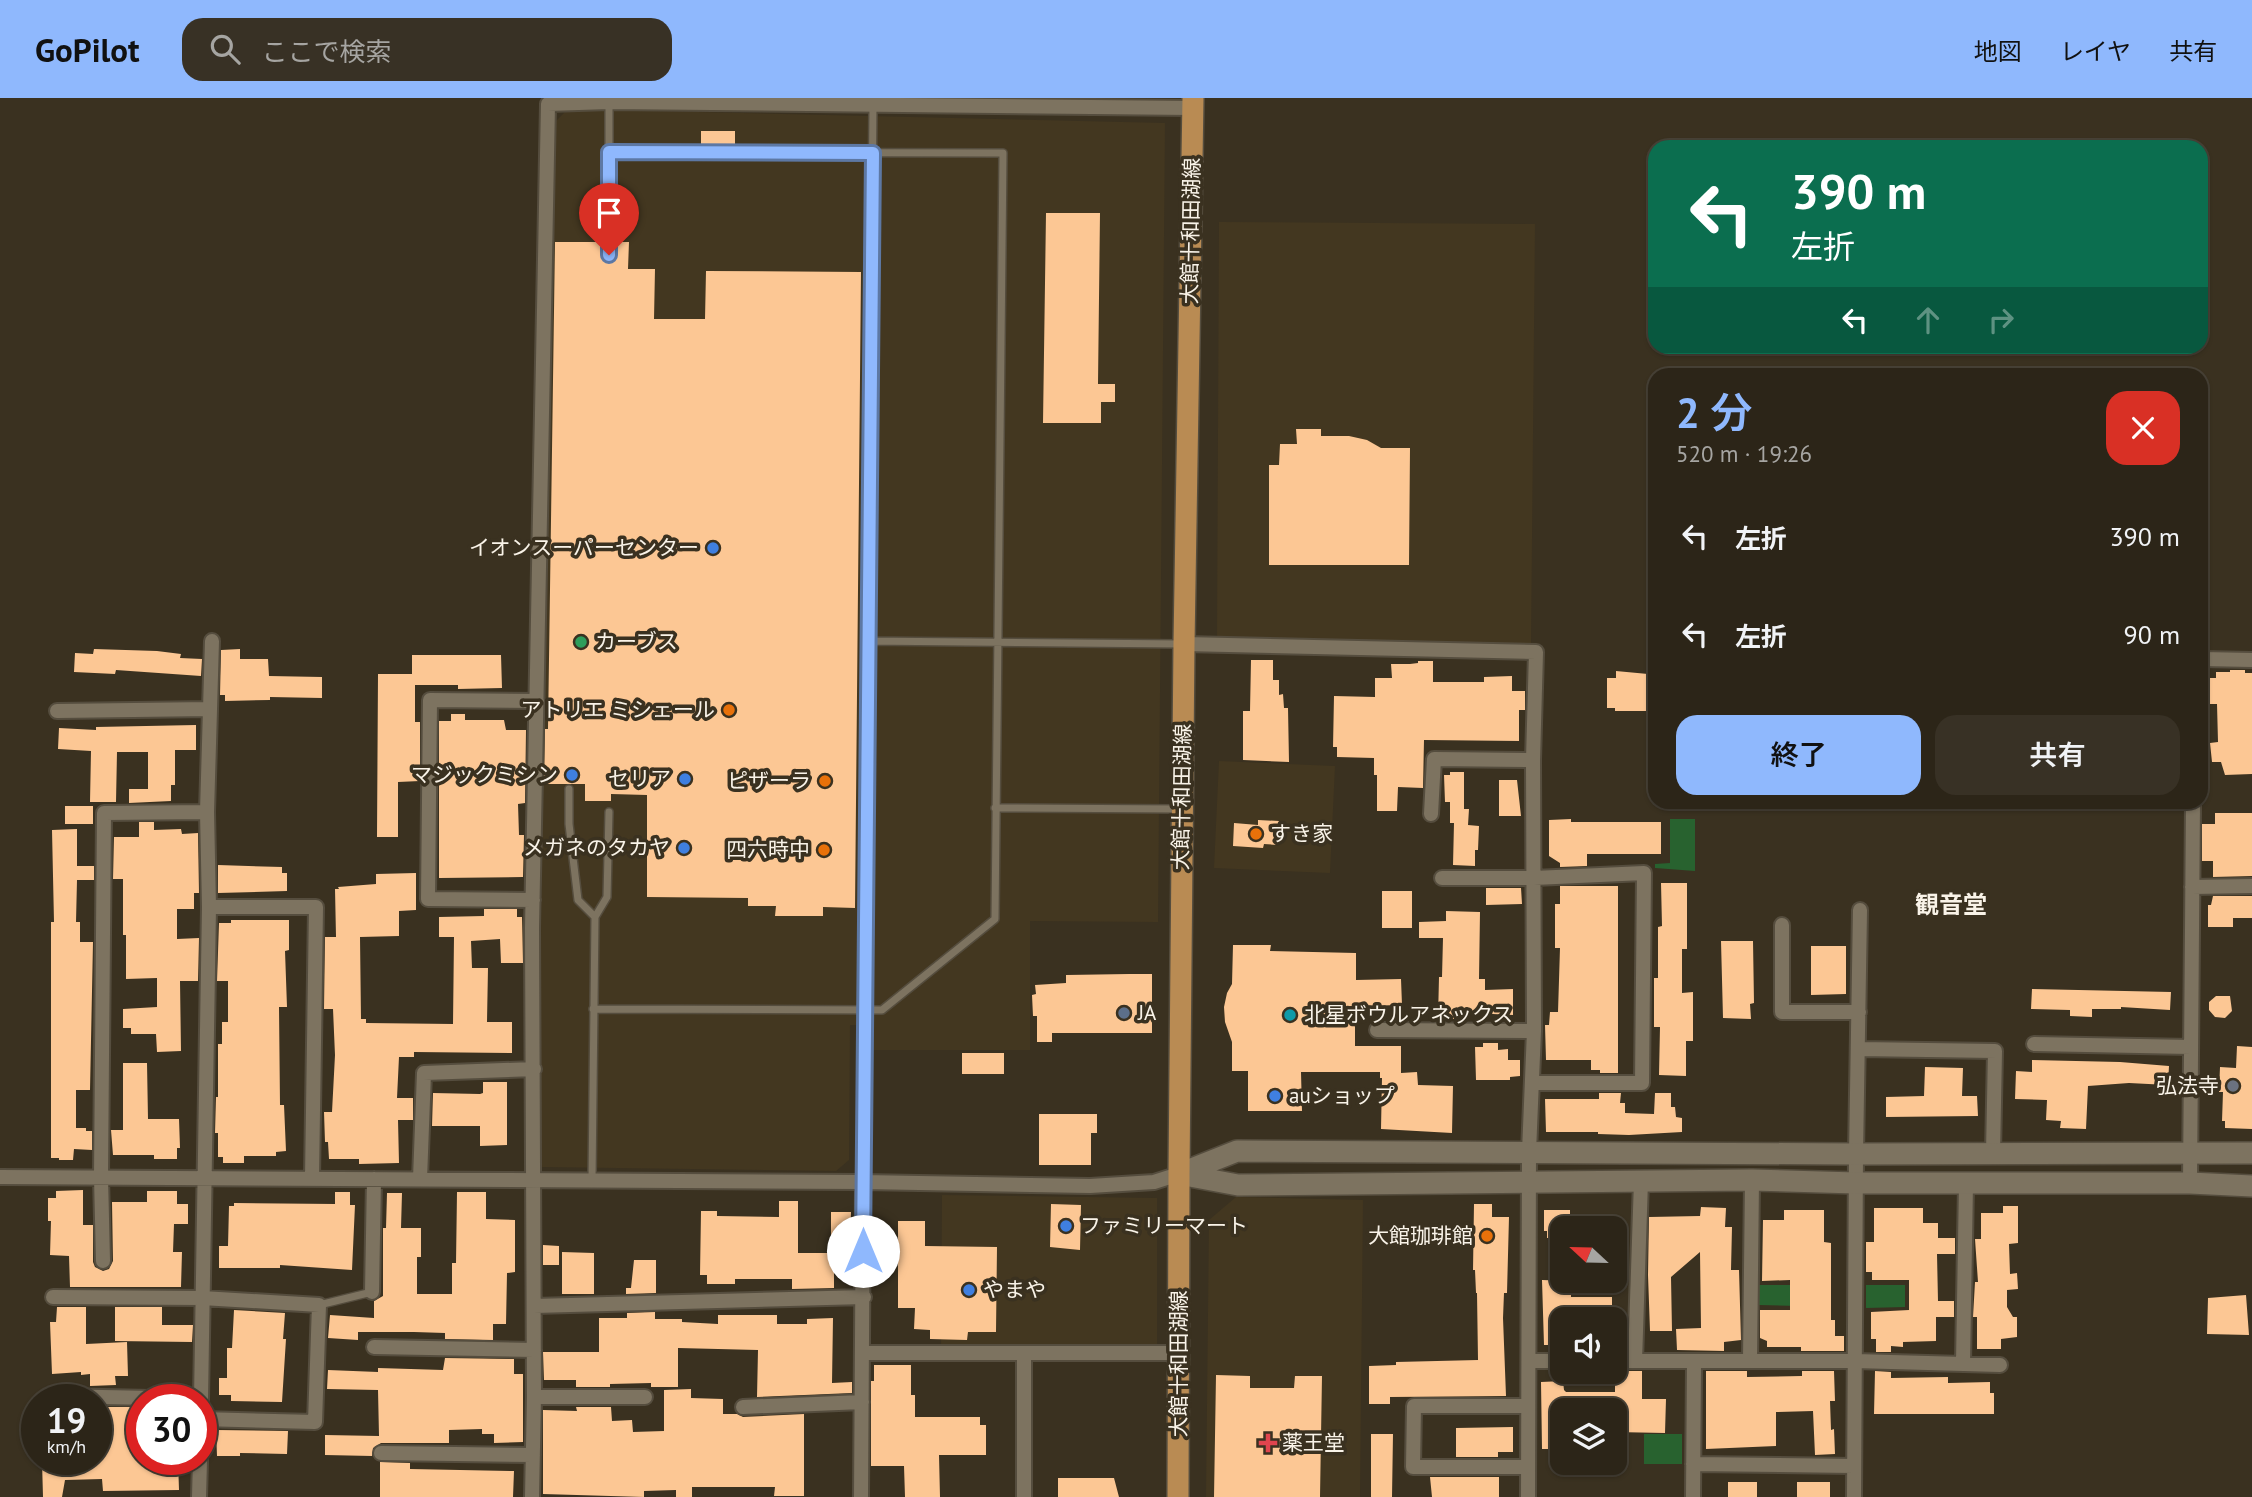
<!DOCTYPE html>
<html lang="ja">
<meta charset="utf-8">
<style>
:root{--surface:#2c2518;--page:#383125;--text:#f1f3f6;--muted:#a6a5a2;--line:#484237;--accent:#8fb8fd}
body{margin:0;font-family:"PT Sans","Noto Sans JP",sans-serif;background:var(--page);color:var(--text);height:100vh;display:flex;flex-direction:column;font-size:26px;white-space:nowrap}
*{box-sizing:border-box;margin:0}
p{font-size:23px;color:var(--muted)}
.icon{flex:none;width:38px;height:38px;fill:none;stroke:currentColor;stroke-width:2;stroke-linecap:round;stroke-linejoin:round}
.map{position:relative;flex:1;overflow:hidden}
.details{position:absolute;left:1648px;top:270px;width:560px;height:441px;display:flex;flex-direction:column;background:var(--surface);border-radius:21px;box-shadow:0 2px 5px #0004,0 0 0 2px var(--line)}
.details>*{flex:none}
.guide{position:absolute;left:1648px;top:42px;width:560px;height:214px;border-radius:21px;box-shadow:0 2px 5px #0004,0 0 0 2px var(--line);background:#0b6e4f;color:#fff;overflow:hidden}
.needle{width:46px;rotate:292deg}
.tools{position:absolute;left:1550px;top:1118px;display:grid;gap:14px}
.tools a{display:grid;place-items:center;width:77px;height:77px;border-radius:14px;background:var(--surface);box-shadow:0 2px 5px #0004,0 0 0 2px var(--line);font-size:35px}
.speed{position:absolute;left:21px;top:1286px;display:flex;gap:14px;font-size:35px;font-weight:700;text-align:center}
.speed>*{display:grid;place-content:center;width:91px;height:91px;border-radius:50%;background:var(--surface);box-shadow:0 2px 5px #0004,0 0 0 2px var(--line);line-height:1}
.speed small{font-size:18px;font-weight:400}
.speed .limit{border:10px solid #d22;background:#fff;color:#111}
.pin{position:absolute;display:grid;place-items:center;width:60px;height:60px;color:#fff;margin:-72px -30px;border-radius:50% 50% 50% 0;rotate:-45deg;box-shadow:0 0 7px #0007}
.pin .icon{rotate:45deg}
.me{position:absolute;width:77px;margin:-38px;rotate:0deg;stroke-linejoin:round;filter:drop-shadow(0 0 5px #0008)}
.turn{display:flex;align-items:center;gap:24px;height:147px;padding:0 28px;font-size:32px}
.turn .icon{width:91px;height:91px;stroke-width:2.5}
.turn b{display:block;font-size:49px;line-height:60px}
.lanes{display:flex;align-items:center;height:66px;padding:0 28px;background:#0003;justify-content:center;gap:35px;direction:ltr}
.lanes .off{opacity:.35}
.round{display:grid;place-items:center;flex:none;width:74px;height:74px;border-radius:21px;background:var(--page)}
.head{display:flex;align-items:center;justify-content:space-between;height:119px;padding:0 28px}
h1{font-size:42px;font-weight:600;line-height:52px;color:var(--accent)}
.cta{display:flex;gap:14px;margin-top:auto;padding:14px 28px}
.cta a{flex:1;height:80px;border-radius:21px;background:var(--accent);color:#111;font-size:28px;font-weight:600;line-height:80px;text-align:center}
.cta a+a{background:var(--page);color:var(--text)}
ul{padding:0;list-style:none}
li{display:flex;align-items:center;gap:21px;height:98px;padding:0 28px}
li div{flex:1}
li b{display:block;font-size:26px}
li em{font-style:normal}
header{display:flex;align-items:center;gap:42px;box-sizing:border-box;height:98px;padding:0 35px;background:var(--accent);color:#111}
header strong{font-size:33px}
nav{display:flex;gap:38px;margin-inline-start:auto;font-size:24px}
.search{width:490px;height:63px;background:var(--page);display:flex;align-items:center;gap:18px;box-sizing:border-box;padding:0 24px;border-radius:21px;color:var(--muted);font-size:26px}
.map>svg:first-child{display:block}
.built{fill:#433720}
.green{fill:#28622f}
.building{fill:#fcc794}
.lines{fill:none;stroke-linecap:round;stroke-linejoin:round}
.lane-casing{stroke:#554d3e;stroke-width:10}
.street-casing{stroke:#554d3e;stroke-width:18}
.secondary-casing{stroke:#554d3e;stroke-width:24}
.primary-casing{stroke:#554d3e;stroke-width:24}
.lane{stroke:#7d7360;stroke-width:7}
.street{stroke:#7d7360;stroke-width:14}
.secondary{stroke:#7d7360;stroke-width:21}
.primary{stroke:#b98b53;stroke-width:21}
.route-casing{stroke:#5d78a4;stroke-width:18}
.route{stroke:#8fb8fd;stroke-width:12}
.shop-dot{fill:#3f7fe0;stroke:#3a3120;stroke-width:2.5}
.leisure-dot{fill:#2e9e5b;stroke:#3a3120;stroke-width:2.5}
.food-dot{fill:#e8710a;stroke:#3a3120;stroke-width:2.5}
.service-dot{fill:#5c6f8a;stroke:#3a3120;stroke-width:2.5}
.culture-dot{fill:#0f9aa8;stroke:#3a3120;stroke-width:2.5}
.worship-dot{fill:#6b7280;stroke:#3a3120;stroke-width:2.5}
.health-dot{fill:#e0444e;stroke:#3a3120;stroke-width:2.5}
.labels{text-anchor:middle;stroke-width:7;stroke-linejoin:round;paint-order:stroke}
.street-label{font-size:21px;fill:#f9f3e8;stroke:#3a3120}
.poi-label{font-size:21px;fill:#f9f3e8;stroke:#3a3120;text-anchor:end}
.quarter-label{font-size:24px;font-weight:bold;fill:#f9f3e8;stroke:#3a3120}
</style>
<header>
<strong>GoPilot</strong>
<div class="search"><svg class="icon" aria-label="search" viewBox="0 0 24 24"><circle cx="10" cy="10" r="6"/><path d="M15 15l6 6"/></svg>ここで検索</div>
<nav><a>地図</a><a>レイヤ</a><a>共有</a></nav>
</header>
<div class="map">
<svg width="2252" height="1399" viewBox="0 0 2252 1399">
<rect width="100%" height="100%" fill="#3a3120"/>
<path class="built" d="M568,11L1165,25L1158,824L1030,823V952H872L871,927H850L849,1062L836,1073L542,1069L538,1043L552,27Z
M1219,124L1535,126L1531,546L1217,542Z
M1219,663L1335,668L1330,775L1214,770Z
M942,1097L1157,1100V1250L941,1247Z
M1236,1099L1363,1102L1360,1399H1206L1209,1122Z"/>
<path class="green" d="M1670,721H1695V773L1655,770V766L1670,765Z
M1759,1187H1799V1208L1759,1207Z
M1866,1187H1905V1209L1866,1210Z
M1644,1336H1682V1366H1644Z"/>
<path class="building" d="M701,33H735V48L701,47Z
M1046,115H1100L1098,286H1115V304H1101V325H1043Z
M555,144H603V159L608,163L615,159V144H629L628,171H655L654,221H705L706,173L861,174L855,810L823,809V818H775L776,808H748V800L647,799V697L611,696V703H585V686H544L545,631H548Z
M1296,331H1321V338H1349L1367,342L1381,350H1410L1409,467H1269V367H1279L1280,346H1297Z
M94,551L157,553L181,556L180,560L202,561L201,578L116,572L115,576L74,574L75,555L93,556Z
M240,551V561H268L269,578L322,579V600L270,599V602L225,603V597H220L221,552Z
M412,557H501L502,590L458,591V587H415V624H420V683L398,684V739H377L378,576H412Z
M1251,562H1273V582H1279V597L1283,596L1284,610H1288L1289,664L1243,662V613H1250Z
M1418,563H1433V584H1484V579L1512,578V593H1525V612H1519V643L1424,642L1423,690L1398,689L1397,713H1377V677H1374V660L1337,659V649H1333L1334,598L1375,599V580H1392L1391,566H1410L1418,565Z
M2230,572H2245V575H2252V676L2225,677L2221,664H2212L2210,645L2218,644L2217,606H2206V580H2216V574H2230Z
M1616,573L1648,576L1647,613H1615V610H1607V580H1616Z
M451,616H465V622H504L506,632H526L525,705L518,706L519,737H524L523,779L439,780V623H451Z
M196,627V652H175V687H171V703L129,705V691H148V654H117L116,704H90L91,653L58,651L59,630L96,632V629Z
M1450,674H1464V711H1469L1468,727L1479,728L1478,752H1475V768L1453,767L1454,725H1450V704H1445L1444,677H1450Z
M1499,682H1517L1521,718H1499Z
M65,708H93V726H65Z
M2215,715H2252V778L2213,779V763H2202V726H2215Z
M1571,721V724H1661V756H1587V768L1560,769V765L1549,758V722Z
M1258,722L1279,723L1277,747L1264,746L1263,750L1233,748L1234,725L1258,727Z
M139,724H154V732L181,731L182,736L198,735L199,795H194V811H177V841L199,840L198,883H180L181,953L157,954L156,936H131V930H123V911L157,909V880L126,881V837H123V781H113L114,739H139Z
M77,731V768H94V782H77L76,824H80V844H93L90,992H76V1030H86V1033H92V1052L74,1051L73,1062H59V1060H51V824H54L52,732Z
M218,767L282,769V775H287V793L218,795Z
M416,775V812L399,813V838L360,839L361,921H366V925L453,926L454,839H439V819L484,818V811H517V819H522L523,865H501L500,841L471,843L472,870H488L487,924H512V955L414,954V959H399L397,1000H413V1022H398L399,1065L359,1066V1061H329L328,1044H325L324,1014H332L335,957L333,911H324L325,839H336L335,791H339L338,789L376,786V776Z
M1661,785H1687V851H1682V895L1693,894V943H1686V978L1659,977L1660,929H1654V880H1658V829L1662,828Z
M1560,788H1618V975H1600V972H1591V962H1546L1545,927H1549L1550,914H1558L1560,850H1555V806H1560Z
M1486,790H1521L1522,806L1486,807Z
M1382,793H1412V830H1382Z
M2213,798H2252V820H2233V829H2208V807H2211Z
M1446,813L1480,814L1479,881H1485V892L1513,891V917L1453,914L1454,921H1438L1439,879H1442L1443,840H1419V824L1446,823Z
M231,822H289V852L285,853L287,909H279L280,1007H284L286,1053L276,1054V1058H244V1065H223V1059H218V1035H215L216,999H218V946H222V924H228V883H217L219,825H231Z
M1721,843H1753L1754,905L1750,906L1751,921L1723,920Z
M1233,847H1271L1270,853L1356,855V882L1401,881L1402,907L1355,908V948H1401V975L1417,974L1418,987L1453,988L1452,1035L1381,1031L1382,980H1380V974H1301L1302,1013H1248V973H1232V944L1225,924L1224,909L1227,895L1232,886Z
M1811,848H1846V896L1811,897Z
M1129,876H1152V935H1052V944H1037V918H1033L1032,897L1036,896L1035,887L1066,885V877Z
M2032,891L2171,894L2170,912L2121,909V911H2092V919L2070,918V912L2031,911Z
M2216,898H2230L2232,913L2225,920L2215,919L2209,912V904Z
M1483,945H1498V952L1508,951V962H1520V978L1510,979V982H1476L1475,949H1483Z
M2237,948L2252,949V1031L2225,1030V1023H2222L2223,994H2219L2220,969L2236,970Z
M962,955H1004V976H962Z
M2032,962L2120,964L2169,968L2168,987L2129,985L2088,988L2086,1031L2060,1030L2061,1023L2046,1022L2047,1002L2015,1001L2016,973L2032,974Z
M123,965H147L148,1021H179L180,1050H177V1061H154V1057H113L111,1032H123Z
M1925,969L1963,970L1962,998H1977L1978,1018L1886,1019V999L1924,998Z
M483,984H507V1047L480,1048V1028H432L433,995L480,996L483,995Z
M1599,995H1621L1620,1005H1625V1015L1654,1016L1655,995H1671V1009H1675L1676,1019L1682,1020V1034L1629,1037L1598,1036V1034H1546L1545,1001H1599Z
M1039,1016H1097V1035H1091V1067H1039Z
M83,1092V1127H93V1164L95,1169L103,1173L109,1171L113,1163L112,1104H147V1093H177V1106H188V1126H174L173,1154H182L181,1189H70L69,1158L50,1157L51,1123H48V1100H56V1093Z
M335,1094H350V1107H355L352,1172L280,1167V1170H219V1148H228L229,1108H234V1105L335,1106Z
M457,1094H486V1121L515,1122V1174L507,1175L506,1226H493V1242L445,1241V1235L414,1234H358V1242L328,1240L330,1217L374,1220V1203L383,1198V1130H386L387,1095H402L401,1130H421V1159H417V1196H452V1165H456Z
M779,1103H798V1155H834V1190L792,1191V1181H735V1186H707V1177H700L701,1113H717V1118L779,1119Z
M1051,1106L1081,1107L1080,1152L1050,1149Z
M1474,1106H1492V1119H1509L1507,1195H1504L1503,1220L1506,1298L1390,1299V1306H1369V1268L1396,1267V1264L1478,1262L1477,1195H1476L1475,1172H1473Z
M2003,1108H2018V1145L2009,1146L2010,1176L2017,1175L2018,1191L2007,1192V1209L2013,1219H2017V1239L2001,1241V1251H1977V1219H1973L1975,1184H1978L1975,1141H1981V1115H2003Z
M1701,1109L1726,1110L1725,1129H1732L1731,1172H1739L1741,1242L1724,1244V1253L1677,1252L1676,1231L1701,1230L1700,1154L1671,1179L1672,1233H1650L1648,1177L1649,1119L1700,1118Z
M1874,1110H1923V1125H1938V1140H1955V1156H1937L1938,1203H1954V1219H1936V1243L1903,1244V1249L1891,1248V1254H1876V1241H1871V1214L1909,1212V1182H1872V1174H1866V1144H1874Z
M1544,1112H1570V1130H1563V1140H1547V1133H1544Z
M1784,1112H1824V1144L1831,1145V1222H1835V1238H1844V1253H1801V1249H1767V1243L1760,1240V1212H1790V1182L1762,1183L1763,1122H1784Z
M831,1114H851L850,1149H831Z
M898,1123H925V1148L997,1149L996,1234H968L967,1242L930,1241V1232L914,1231L915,1210H898Z
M543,1147L559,1148V1167H543Z
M562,1154L594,1155V1196H562Z
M634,1162H656V1195L626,1196V1190H631Z
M1542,1182L1571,1183V1199H1612V1222H1563V1247H1544Z
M2246,1197L2249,1237L2207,1236L2208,1200Z
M57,1209H86V1246L127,1244L128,1278H115L116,1287L90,1288V1276L81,1277V1274L52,1276L50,1224H56Z
M115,1209H162V1227H193L192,1244L115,1243Z
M234,1212L285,1215L283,1241H286L282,1304L231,1303V1297H219V1280H227V1250H232Z
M655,1214V1221H682V1224L718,1226V1217H777V1226H807V1221L833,1220L832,1285L852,1284V1295L757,1299L758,1252L678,1250V1289H651V1285L610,1286V1289H576V1282H544L543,1254H599V1220H627V1215Z
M445,1260L514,1261V1276H523V1344L494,1345V1336H482V1331L449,1332V1345H381L373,1350L372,1358L325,1357V1337L379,1338L378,1292L327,1291L328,1272L378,1274V1270L443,1272Z
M874,1267H911V1297H915V1319H980V1327H986V1357H939L940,1399H905L904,1368H871V1283H874Z
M1615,1273H1642V1301H1666L1665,1335L1615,1334V1312H1563V1351H1542L1541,1284L1563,1283L1564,1292L1566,1294H1615Z
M1706,1273H1747V1279L1802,1278V1273H1834L1835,1303H1830L1831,1332L1834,1331L1835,1356L1815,1357L1813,1313L1776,1314V1348L1706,1351Z
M1875,1273L1891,1274V1280L1948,1279V1285L1990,1284V1295H1994V1316H1874Z
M1216,1277L1250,1278V1290H1294L1295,1278H1322L1320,1399H1214Z
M691,1291V1300L723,1301V1316H737L743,1319L804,1316V1398H774L775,1389H692V1399H676V1392L644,1393V1399L543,1396V1312L577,1313L576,1309H611L612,1323L632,1322L633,1334L664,1333V1292Z
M105,1309H141L142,1362H178L179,1392L103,1393L102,1381L65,1382L62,1399H43L42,1363L96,1362V1318H105Z
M1513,1329V1354H1498V1359H1456V1330Z
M216,1332L288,1333L287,1356L240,1355V1358H217Z
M1371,1336H1393L1392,1399H1371Z
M380,1364L410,1365V1371L514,1373L513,1399H380Z
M1430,1379H1499V1399H1432Z
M1058,1380H1114L1119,1399H1058Z
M1728,1384H1757V1399H1728Z
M1797,1384H1830V1399H1797Z"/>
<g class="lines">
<g class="lane-casing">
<path id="lane" d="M609,157V4
M868,543L1182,546
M569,691V726L578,802L595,819
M995,710L1180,711
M593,911L882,912L995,821L1003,55L609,54
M592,1082L595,819L607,799L609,714
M863,1084L873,7
M319,1207L372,1194"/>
</g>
<g class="street-casing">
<path id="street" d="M1184,546L1536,554L1533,662L1534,933L1529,1054L1528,1399
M2202,561L2252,562
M57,613L210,611
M1431,716L1434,661L1533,662
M1442,780H1534L1644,775L1642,985H1532
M2192,789L2252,788
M533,802L428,801L430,602L537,603
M209,809H316L312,1081
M1782,827V914H1859
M1377,932L1534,933
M2034,946L2191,949
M1859,951L1995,953L1993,1056
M0,1079L863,1084L1090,1088L1154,1084L1179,1076
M420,1081L424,975L534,971
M2190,1085L2193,704
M103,1163L101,1079L104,715L207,714
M372,1194L374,1081
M53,1199L202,1200L319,1207L315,1324L201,1321
M534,1208L864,1199
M374,1249L534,1252
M863,1255H1179
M1529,1263H1563
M1615,1263H1855L2000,1267
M1635,1263L1641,1083
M1750,1263L1752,1082
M1963,1266L1966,1085
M54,1298L201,1301
M534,1299H645
M201,1302L209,809L207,714L212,543
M743,1309L862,1304
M381,1355L533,1357
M1693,1366L1854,1368
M1528,1369H1413L1414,1308H1528
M199,1399L200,1362
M532,1399L534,1299L532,830L548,6L609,4L1193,10
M861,1399L863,1084
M1024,1399V1256
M1693,1399L1694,1264
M1854,1399L1856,1056L1860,812"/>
</g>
<g class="secondary-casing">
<path id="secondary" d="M1179,1076L1237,1053L1856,1056L2252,1055
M1179,1076L1238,1087L1752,1082L1856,1085H2190L2252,1088"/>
</g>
<g class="primary-casing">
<path id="primary" d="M1178,1399L1179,1076L1184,546L1193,0"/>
</g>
<use href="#lane" class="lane"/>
<use href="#street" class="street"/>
<use href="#secondary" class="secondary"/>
<use href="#primary" class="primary"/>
</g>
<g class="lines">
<g class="route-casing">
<path id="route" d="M609,157V54L873,55L863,1153"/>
</g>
<use href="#route" class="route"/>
</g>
<g class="shop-dot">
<circle cx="713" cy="450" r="7"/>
<circle cx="572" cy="677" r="7"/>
<circle cx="685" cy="681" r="7"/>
<circle cx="684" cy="750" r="7"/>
<circle cx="1275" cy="998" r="7"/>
<circle cx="1066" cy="1128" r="7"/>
<circle cx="969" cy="1192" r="7"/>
</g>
<circle class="leisure-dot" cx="581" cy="544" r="7"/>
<g class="food-dot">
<circle cx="729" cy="612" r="7"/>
<circle cx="825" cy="683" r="7"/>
<circle cx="1256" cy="736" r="7"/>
<circle cx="824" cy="752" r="7"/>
<circle cx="1487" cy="1138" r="7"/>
</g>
<circle class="service-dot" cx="1124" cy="915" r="7"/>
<circle class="culture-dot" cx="1290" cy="917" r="7"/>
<circle class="worship-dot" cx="2233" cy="988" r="7"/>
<path class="health-dot" d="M1264.5 1334.5h7v7h7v7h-7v7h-7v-7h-7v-7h7z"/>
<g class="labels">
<g class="street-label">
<text transform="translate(1191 133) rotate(-89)" y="7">大館十和田湖線</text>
<text transform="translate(1182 699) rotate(-89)" y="7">大館十和田湖線</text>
<text transform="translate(1179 1266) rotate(-90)" y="7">大館十和田湖線</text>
</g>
<g class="poi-label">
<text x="699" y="457">イオンスーパーセンター</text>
<text x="595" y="551" text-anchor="start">カーブス</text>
<text x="715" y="619">アトリエ ミシェール</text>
<text x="558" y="684">マジックミシン</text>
<text x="671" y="688">セリア</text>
<text x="811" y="690">ピザーラ</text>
<text x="1270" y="743" text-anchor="start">すき家</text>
<text x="670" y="757">メガネのタカヤ</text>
<text x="810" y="759">四六時中</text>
<text x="1138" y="922" text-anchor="start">JA</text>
<text x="1304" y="924" text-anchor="start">北星ボウルアネックス</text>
<text x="2219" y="995">弘法寺</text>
<text x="1289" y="1005" text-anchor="start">auショップ</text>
<text x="1080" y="1135" text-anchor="start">ファミリーマート</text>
<text x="1473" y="1145">大館珈琲館</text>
<text x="983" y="1199" text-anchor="start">やまや</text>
<text x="1282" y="1352" text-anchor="start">薬王堂</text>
</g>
<g class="quarter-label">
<text x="1951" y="815">観音堂</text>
</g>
</g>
</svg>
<div class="tools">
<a><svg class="needle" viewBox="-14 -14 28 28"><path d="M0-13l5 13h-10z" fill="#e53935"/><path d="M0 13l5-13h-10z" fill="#a6a5a2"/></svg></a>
<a><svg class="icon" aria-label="sound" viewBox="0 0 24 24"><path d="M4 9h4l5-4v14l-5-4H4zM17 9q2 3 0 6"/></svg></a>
<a><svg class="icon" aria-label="layers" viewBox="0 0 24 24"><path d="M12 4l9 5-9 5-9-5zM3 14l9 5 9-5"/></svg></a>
</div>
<div class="speed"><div>19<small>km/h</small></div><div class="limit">30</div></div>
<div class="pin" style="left:609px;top:157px;background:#d93025"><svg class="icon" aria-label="arrive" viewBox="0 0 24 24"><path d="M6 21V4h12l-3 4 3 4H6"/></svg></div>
<svg class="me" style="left:863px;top:1153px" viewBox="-20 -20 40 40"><circle r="19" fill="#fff"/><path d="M0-13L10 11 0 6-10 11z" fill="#8fb8fd"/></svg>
<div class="guide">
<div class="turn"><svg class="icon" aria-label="left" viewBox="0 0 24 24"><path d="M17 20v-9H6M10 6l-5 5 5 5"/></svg><div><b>390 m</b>左折</div></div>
<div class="lanes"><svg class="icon" aria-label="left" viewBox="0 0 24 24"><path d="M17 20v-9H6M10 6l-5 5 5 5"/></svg><svg class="icon off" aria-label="ahead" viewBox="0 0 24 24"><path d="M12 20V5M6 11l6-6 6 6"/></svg><svg class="icon off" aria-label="right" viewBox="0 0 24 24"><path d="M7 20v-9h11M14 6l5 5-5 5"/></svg></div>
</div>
<section class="details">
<div class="head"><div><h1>2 分</h1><p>520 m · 19:26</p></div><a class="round" style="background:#d93025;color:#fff"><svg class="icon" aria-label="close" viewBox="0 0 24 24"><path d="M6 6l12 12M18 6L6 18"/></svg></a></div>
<ul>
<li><svg class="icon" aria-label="left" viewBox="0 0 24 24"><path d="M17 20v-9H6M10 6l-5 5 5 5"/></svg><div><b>左折</b></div><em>390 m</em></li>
<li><svg class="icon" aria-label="left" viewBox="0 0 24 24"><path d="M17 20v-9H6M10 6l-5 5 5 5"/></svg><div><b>左折</b></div><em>90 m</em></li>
</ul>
<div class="cta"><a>終了</a><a>共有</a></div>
</section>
</div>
